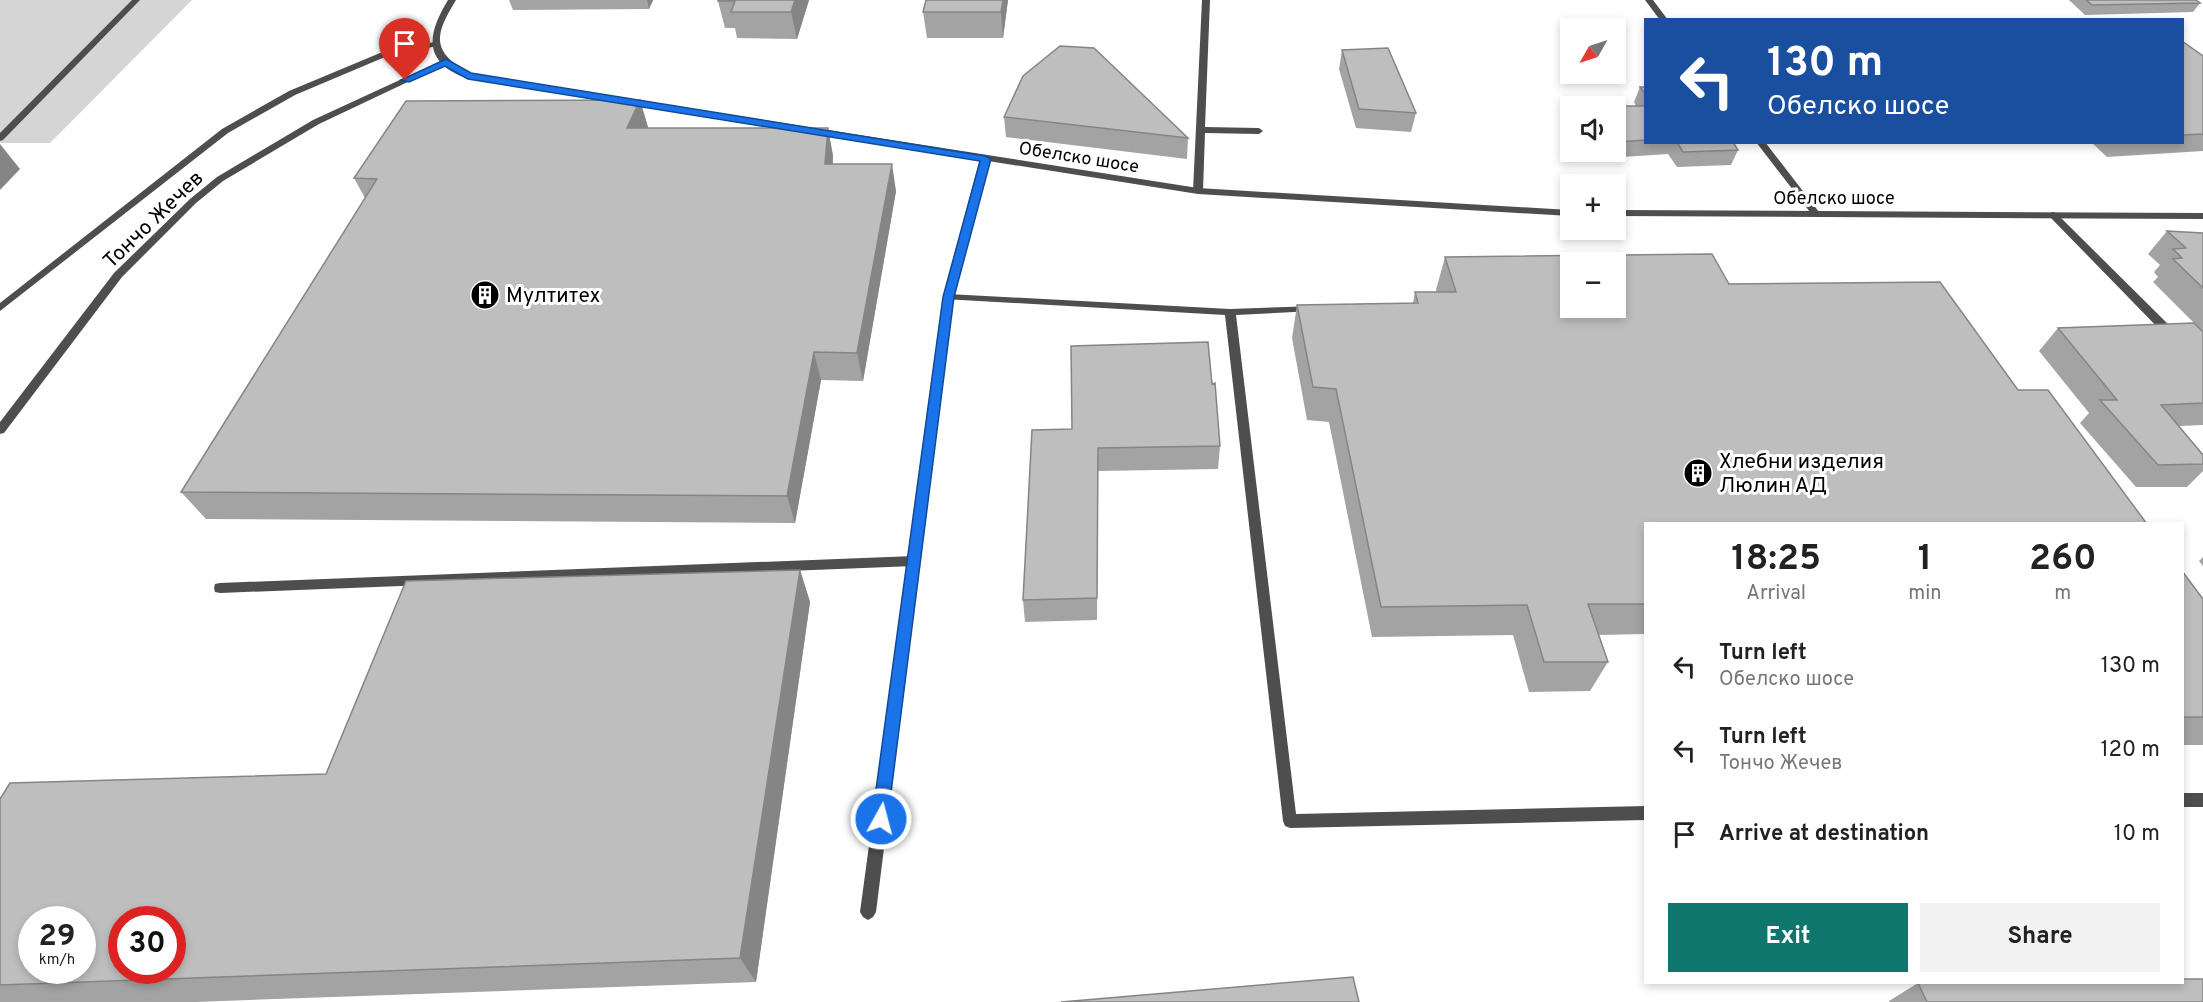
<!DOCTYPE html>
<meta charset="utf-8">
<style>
:root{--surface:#fff;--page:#f2f2f2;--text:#222;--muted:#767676;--accent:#0f766e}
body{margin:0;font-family:Overpass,sans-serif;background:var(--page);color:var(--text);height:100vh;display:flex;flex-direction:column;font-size:22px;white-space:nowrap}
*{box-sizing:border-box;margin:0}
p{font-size:20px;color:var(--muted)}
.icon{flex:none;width:33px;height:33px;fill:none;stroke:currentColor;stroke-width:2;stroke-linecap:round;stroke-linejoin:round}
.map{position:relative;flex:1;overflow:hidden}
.drawer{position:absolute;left:1644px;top:522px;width:540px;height:462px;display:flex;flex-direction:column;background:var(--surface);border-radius:0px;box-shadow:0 3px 9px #0003}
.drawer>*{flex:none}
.guide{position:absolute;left:1644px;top:18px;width:540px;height:126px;border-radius:0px;box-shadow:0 3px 9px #0003;background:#1a4fa0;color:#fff;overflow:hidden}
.needle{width:39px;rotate:231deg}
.buttons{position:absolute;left:1560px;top:18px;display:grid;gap:12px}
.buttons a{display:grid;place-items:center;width:66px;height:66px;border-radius:0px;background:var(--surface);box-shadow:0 3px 9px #0003;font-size:30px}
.speed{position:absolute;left:18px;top:906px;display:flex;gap:12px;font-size:30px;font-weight:700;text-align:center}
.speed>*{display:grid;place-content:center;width:78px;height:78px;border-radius:50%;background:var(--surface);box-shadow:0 3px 9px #0003;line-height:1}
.speed small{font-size:15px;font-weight:400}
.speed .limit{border:9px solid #d22;background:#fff;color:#111}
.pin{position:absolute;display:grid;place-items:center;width:51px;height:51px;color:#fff;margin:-62px -26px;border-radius:50% 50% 50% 0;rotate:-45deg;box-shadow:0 0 6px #0007}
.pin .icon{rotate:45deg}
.me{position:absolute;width:66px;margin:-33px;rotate:7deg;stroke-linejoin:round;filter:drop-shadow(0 0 4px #0008)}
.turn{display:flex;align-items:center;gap:21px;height:126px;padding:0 24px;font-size:27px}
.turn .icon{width:78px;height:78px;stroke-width:2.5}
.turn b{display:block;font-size:42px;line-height:51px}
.eta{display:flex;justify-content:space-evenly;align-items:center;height:102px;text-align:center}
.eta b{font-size:36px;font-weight:700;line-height:42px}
.button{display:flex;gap:12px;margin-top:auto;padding:12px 24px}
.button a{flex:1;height:69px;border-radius:0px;background:var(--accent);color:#fff;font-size:24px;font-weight:700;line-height:69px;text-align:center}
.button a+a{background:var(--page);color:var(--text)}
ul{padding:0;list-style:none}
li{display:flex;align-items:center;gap:18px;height:84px;padding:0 24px}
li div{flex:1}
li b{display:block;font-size:22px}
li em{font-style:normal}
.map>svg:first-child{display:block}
.green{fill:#d5d5d5}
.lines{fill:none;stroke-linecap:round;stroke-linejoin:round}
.service{fill:#4e4e4e;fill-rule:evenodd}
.minor{fill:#4e4e4e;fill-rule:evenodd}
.tertiary{fill:#4e4e4e;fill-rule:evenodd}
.wall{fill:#a3a3a3}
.shaded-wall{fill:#858585}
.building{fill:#bebebe;stroke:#858585;stroke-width:1.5;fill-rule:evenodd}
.route{fill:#1a73e8;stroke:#114b97;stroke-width:1.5}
.labels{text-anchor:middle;stroke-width:6;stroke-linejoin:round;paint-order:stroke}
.far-street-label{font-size:18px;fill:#000;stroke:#fff}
.street-label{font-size:21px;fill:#000;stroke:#fff}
.poi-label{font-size:21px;fill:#000;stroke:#fff;text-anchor:start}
</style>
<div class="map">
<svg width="2203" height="1002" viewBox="0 0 2203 1002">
<rect width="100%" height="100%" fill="#fff"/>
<path class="green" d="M0,0H192L50,143H0Z"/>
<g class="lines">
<path class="service" d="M132,0H140L3,140L0,141V133Z
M1202,0H1210L1205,127L1259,128L1263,131L1259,134L1205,133L1203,191L1198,194L1193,191Z
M1645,0H1653L1668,20H1660Z
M434,42L438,44L437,46L385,57L295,95L228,133L0,311V303L222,129L289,91L380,53Z
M1756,142H1765L1819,212V216H1813Z
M948,294L1230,309L1317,306L1318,308L1313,311L1236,315L1296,814L1646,806V820L1290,828L1285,826L1283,821L1225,315L944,299L943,297L944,295Z
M914,556L918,557L920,561L918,565L914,566L220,593L215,592L214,588L215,584L220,583Z
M2182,793H2203V807H2182Z"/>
<path class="minor" d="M443,60L450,62L319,124L223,181L196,203L122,277L4,433L0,434V422L114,273L190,199L217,177L313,120Z
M985,156L990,159L953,297L876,912L873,917L868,920L863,917L860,912L943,297L980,159Z
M2053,212L2056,213L2175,331L2176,334L2175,337H2167L2050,217V213Z"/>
<path class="tertiary" d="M448,0H456C434,36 431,51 470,74L1198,188L1570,210V216L1198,194L468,79C422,62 427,35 448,0Z
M1616,210L2203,213V219L1616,216Z"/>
</g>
<path class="wall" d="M509,0H653L649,9L513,10Z
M718,0H809L797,39L737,38L735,28H725L718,1Z
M926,0H1008L1003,38H927L923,12Z
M2069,0H2196L2200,3L2193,12L2085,15Z
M2182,41L2203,56V151L2107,157L2091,142H2182Z
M1342,50L1416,113L1411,132L1356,128L1339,69Z
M1640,87H1646V142H1733L1738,150L1731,165L1677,167L1668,154L1592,159L1588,152H1616V106H1636L1634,102Z
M640,100L648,128L833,155V164L896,191L863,381L821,380L795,523L206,519L181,492L365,198L354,178Z
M1004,117L1188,138L1187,159L1006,137Z
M2167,231L2203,233V425L2179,426L2203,455V471L2187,487H2136L2080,423L2089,413L2039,351L2058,328L2194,323L2153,282L2158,277L2154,272L2160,265L2148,254Z
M1445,257L1646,524V634L1598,635L1608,662L1590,691L1529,692L1513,635L1372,637L1329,422L1307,420L1292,338L1297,305L1413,303L1415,292H1436V290Z
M1212,384L1220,446L1218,469L1098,471L1097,620L1025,622L1023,600L1072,429Z
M2203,557V566L2199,561Z
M800,570L810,602L756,982L194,1002H0V799L326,774Z
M2182,571L2203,599V745H2182Z
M1918,983L2203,1002H1889V1001Z"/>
<path class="shaded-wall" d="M647,0H653L649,9Z
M795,0H809L797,39L791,12Z
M1003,0H1008L1003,38L1001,12Z
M640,100L648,127L637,155L627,128Z
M828,128L833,155L830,192L825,164Z
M0,144L20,169L0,190Z
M892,164L896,191L863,381L857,353Z
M814,352L821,380L795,523L787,496Z
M800,570L810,602L756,982L740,958Z"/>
<path class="building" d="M718,0H795L791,12H731L735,1H718Z
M926,0H1003L1001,12H923Z
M2086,0H2196L2200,3L2092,5Z
M2182,41L2203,56V134L2182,135Z
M1060,46L1094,48L1188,138L1004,117L1023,76Z
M1388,48L1416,113L1359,109L1342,50Z
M1640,87H1646V95Z
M640,100L627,128H828L825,164H892L857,353L814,352L787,496L181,492L377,179L354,178L406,101Z
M1616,106H1646V140L1616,142Z
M1677,142H1733L1738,150L1683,152Z
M2167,231L2203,233V288L2173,259L2182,258L2173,249L2186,248Z
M1712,254L1729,284L1940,282L2018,390H2048L2147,524H1646V604H1588L1608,662H1544L1527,605L1381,607L1336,389L1313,387L1297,305L1418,303L1415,292H1456L1445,257ZM1570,262H1616V308H1570Z
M2194,323L2203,332V403L2161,405L2203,455V464L2158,465L2100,400H2117L2058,328Z
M1208,342L1212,384L1215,383L1220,446L1098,448L1097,598L1023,600L1032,430L1072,429L1071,346Z
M800,570L740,958L0,985V799L10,783L326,774L406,581ZM32,920H82V970H32ZM122,920H172V970H122Z
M2182,571L2203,599V717H2182Z
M1353,977L1359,1002H1061Z
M2182,979H2203V1002H1927L1918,983L2182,982Z"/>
<path class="route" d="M446,59L471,73L985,156L991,159L954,297L887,824L881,827L875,824L872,819L943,297L980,161L468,79L445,66L409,82L401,80Z"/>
<defs>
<g id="building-disc" transform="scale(1.5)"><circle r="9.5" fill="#000" stroke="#fff"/><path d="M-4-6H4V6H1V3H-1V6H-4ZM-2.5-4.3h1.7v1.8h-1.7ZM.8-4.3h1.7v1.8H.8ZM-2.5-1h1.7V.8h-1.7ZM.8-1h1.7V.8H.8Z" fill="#fff"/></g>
</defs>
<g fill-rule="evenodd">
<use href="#building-disc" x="485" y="295"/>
<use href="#building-disc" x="1698" y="473"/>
</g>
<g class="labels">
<g class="far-street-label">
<text transform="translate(1079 157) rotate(9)" y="6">Обелско шосе</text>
<text x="1834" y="204">Обелско шосе</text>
</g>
<g class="street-label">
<text transform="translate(153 219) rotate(-44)" y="7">Тончо Жечев</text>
</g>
<g class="poi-label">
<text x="506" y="302">Мултитех</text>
<text x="1719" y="468">Хлебни изделия<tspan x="1719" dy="24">Люлин АД</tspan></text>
</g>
</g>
</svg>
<div class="buttons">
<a><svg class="needle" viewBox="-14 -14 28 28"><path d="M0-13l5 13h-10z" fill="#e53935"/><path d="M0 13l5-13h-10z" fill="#767676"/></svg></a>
<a><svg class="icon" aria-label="sound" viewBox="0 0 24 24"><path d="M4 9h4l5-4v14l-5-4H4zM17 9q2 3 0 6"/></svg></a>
<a>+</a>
<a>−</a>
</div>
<div class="speed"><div>29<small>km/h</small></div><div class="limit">30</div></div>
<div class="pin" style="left:405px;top:80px;background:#d93025"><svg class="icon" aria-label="arrive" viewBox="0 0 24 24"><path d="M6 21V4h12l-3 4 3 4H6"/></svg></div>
<svg class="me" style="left:881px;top:819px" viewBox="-20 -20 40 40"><circle r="17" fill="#1a73e8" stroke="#fff" stroke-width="3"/><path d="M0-11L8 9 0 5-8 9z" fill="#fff"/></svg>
<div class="guide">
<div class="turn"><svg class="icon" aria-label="left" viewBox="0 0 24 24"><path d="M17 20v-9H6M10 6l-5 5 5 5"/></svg><div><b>130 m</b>Обелско шосе</div></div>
</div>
<section class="drawer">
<div class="eta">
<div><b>18:25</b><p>Arrival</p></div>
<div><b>1</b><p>min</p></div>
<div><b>260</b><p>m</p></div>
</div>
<ul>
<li><svg class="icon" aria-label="left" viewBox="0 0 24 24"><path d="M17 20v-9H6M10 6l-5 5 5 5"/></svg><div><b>Turn left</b><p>Обелско шосе</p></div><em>130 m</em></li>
<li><svg class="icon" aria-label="left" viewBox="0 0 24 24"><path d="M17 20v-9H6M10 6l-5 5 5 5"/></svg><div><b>Turn left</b><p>Тончо Жечев</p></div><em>120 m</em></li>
<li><svg class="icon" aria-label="arrive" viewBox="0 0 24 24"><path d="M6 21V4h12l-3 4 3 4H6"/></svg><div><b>Arrive at destination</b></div><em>10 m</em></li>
</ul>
<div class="button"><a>Exit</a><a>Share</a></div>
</section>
</div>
